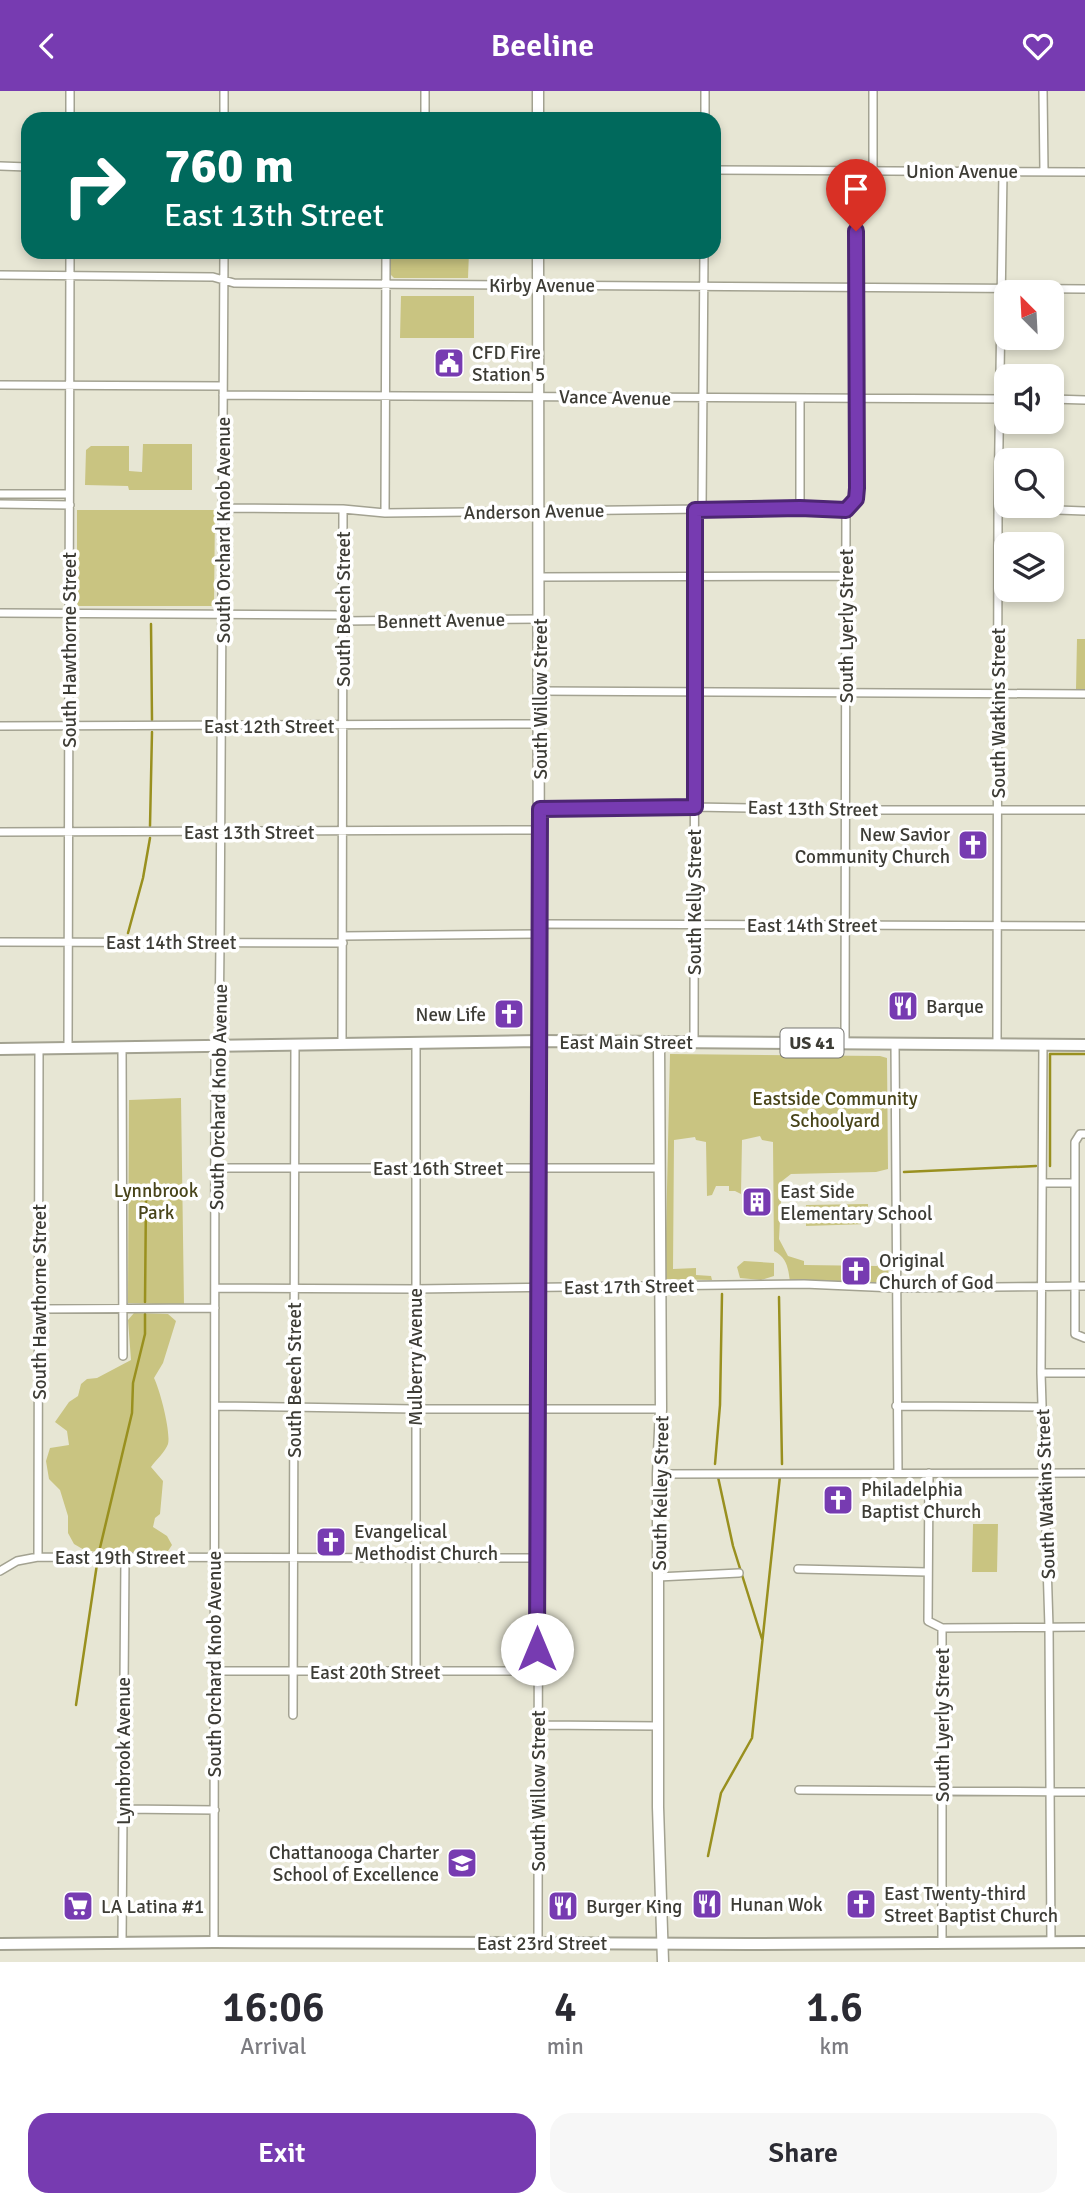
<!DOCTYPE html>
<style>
:root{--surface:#fff;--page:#f7f7f7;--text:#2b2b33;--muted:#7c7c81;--accent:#773bb1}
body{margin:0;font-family:Signika,sans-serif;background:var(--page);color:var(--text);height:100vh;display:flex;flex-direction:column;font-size:26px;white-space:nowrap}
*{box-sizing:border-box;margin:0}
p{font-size:23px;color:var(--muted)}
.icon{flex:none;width:38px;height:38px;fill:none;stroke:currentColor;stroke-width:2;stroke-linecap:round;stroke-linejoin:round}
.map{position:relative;height:1871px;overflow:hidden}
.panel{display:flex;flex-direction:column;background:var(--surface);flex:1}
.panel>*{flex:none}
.banner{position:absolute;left:21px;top:21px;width:700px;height:147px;border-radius:21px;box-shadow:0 4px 10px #0003;background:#00695c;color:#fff;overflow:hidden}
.needle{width:46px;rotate:336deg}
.buttons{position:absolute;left:994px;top:189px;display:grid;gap:14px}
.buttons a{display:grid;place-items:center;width:70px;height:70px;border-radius:14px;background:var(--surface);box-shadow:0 4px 10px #0003;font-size:35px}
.pin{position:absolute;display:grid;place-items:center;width:60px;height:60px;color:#fff;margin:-72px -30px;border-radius:50% 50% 50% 0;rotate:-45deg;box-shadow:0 0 7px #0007}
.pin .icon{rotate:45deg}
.me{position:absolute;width:77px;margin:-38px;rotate:0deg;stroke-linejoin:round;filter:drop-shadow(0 0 5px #0008)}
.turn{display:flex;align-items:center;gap:24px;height:147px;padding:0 28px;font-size:32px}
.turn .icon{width:91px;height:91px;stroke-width:2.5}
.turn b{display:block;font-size:49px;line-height:60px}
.eta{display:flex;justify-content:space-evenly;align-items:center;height:119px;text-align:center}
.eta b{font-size:42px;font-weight:600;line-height:49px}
.action{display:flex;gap:14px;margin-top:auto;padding:14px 28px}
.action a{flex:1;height:80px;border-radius:21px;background:var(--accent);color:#fff;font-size:28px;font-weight:600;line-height:80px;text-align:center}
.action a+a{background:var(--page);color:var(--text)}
header{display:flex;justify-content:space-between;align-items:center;height:91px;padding:0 28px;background:var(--accent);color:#fff;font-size:32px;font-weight:600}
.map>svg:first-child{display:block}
.green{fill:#c9c481}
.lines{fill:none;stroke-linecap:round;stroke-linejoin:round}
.stream{stroke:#99901f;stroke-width:2.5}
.minor-casing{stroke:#a3a291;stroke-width:10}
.secondary-casing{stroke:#a3a291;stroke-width:13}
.primary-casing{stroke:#a3a291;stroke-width:14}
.minor{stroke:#fff;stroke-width:7}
.secondary{stroke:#fff;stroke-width:10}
.primary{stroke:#fff;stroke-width:10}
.route-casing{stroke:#4d2673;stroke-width:18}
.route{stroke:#773bb1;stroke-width:12}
.labels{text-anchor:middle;stroke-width:7;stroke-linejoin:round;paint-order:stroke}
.shield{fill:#fff;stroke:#777672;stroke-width:2}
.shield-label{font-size:18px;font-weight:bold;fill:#3d3c35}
.street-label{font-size:19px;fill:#3d3c35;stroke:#fff}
.poi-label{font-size:19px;fill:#3d3c35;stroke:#fff;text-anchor:start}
.park-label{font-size:19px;fill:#484419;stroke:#fff}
</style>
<header><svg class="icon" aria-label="back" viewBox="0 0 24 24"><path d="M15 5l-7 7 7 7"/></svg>Beeline<svg class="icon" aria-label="heart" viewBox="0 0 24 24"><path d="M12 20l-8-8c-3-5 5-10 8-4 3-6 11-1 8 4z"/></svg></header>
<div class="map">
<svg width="1085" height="1871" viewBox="0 0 1085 1871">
<rect width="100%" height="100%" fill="#e7e6d4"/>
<path class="green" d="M390,161H469L468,187H394L390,183Z
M401,205H474V247H400Z
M143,353H192V399H129L128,395L85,394L86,359L91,355H129V380L142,381Z
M77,419H215L214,515H77Z
M1077,548H1085V598H1076Z
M670,963L880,965L887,967L888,1078L876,1081L791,1083L782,1090L779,1148L788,1165L804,1170V1174L877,1175V1170L889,1169L888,1187L880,1192L790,1191C788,1176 787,1167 774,1160L773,1051L762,1049L760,1045L742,1049L741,1103L735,1100H729V1095H716L712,1104L707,1105L706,1051L696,1049L695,1046L674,1049L673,1178L696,1177V1184L711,1185L712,1189L665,1188Z
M181,1007L184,1214L128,1212L129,1009Z
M868,1113V1133L806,1135V1114Z
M744,1170L774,1172V1185L761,1189L740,1187L737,1176Z
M134,1222L168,1223L176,1230L163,1272L154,1287C160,1299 171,1341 168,1353C165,1361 156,1369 151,1376L163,1390L160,1423L155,1427L153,1436L167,1445L172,1454L168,1460L116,1462L86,1460L74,1453L68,1442V1425L60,1399L49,1388L46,1370L50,1357L69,1354L67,1340L55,1331L69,1311L78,1305L81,1293L87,1288L97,1287L131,1269L128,1229Z
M973,1433H998L997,1481H972Z"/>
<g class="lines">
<path class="stream" d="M151,533L152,629
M150,735L152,641
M128,842L143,787L150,747
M1050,1075V963H1085
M904,1081L1036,1075
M779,1206L782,1373
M145,1211L146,1106
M715,1373L720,1314L722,1203
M718,1386L733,1455L762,1548
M99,1461L132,1322L133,1292L145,1243V1223
M76,1614L97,1473
M708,1765L721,1702L752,1647L780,1385"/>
<g class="minor-casing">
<path id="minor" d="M1043,0L1044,80
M70,28V0
M224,28V0
M425,28V0
M705,28V0
M0,75L28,76
M714,79L1085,81
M873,80V0
M0,184L213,186L234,192L1085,198
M0,294L223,295
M223,304L1006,308
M1052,308L1085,309
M0,403H69
M0,413L70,414
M223,417L343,418L385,422L702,418L846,419
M800,417V307
M998,417L1085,420
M702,418L704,161
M385,422L386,161
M539,486L847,485
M0,522L343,524
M343,530L540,528
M539,600L1085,603
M0,635L539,633
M540,718L694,716L847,719H1085
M0,741L539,739
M539,833L1085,835
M343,845L539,843
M0,851L343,852
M694,952L695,419
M845,952L846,419L856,408L857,397L856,80
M895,952L898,1382
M342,953L343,418
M997,953L998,417L1003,81
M1043,954L1041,1282L1049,1536L1051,1852
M122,956L123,1265
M68,957L70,161
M1085,1043H1080L1075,1051V1243L1085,1247
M216,1077H660
M1043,1092H1075
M215,1197L415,1198L804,1193L895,1197L1085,1195
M39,1218L215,1217
M1041,1282H1085
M215,1315L415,1318H661
M896,1315L1042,1316
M929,1382L928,1530L942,1537V1852
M658,1383L1085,1382
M38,1466L39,957
M798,1478L927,1481
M0,1480L17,1470L38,1466L538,1467
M658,1486L739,1482
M942,1537L1085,1536
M213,1580H537
M416,1581V952
M293,1624L295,954
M539,1634L658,1635
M799,1699L1085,1701
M123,1718L215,1719
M214,1851L215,964L219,945L220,852L224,161
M122,1852L125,1467
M538,1852L539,950"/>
</g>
<g class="secondary-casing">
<path id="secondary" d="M538,28V0
M538,161L539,950
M659,951L661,1318L658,1383V1716L663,1871"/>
</g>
<g class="primary-casing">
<path id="primary" d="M0,958L539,950L1085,954
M0,1853L214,1851L747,1853L1085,1851"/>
</g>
<use href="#minor" class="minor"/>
<use href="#secondary" class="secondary"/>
<use href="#primary" class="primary"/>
</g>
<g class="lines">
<g class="route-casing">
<path id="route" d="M537,1558L540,718L695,716V419L800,417L846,419L856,408L857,397L856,140"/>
</g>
<use href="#route" class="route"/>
</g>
<defs>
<g id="civic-square" transform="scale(1.575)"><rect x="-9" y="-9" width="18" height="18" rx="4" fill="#773bb1" stroke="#fff"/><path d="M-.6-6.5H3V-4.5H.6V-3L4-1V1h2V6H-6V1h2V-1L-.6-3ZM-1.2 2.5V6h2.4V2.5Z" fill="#fff"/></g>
<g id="church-square" transform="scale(1.575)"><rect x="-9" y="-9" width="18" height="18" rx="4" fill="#773bb1" stroke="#fff"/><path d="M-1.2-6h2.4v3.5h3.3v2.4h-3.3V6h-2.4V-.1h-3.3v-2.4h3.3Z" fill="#fff"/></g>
<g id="restaurant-square" transform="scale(1.575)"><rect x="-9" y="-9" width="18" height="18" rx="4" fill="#773bb1" stroke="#fff"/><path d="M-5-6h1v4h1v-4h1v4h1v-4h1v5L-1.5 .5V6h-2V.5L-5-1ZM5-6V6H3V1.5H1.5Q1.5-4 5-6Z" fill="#fff"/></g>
<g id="building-square" transform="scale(1.575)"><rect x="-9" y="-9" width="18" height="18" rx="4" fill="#773bb1" stroke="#fff"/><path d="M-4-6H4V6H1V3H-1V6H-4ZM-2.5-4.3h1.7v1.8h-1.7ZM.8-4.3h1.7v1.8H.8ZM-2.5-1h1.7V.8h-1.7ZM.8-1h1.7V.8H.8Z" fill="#fff"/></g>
<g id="school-square" transform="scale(1.575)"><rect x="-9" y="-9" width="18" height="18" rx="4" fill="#773bb1" stroke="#fff"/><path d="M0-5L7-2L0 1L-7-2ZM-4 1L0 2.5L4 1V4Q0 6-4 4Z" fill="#fff"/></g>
<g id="supermarket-square" transform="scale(1.575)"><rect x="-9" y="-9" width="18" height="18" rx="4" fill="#773bb1" stroke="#fff"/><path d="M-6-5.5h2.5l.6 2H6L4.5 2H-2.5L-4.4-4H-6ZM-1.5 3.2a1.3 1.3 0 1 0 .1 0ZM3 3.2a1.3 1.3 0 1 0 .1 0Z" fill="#fff"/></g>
</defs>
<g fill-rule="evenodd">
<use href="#civic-square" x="449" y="272"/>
<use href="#church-square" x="973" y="754"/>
<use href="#restaurant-square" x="903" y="915"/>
<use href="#church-square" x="509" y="923"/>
<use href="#building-square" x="757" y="1111"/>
<use href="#church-square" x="856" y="1180"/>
<use href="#church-square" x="838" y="1409"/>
<use href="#church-square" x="331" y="1451"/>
<use href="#school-square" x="462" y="1772"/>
<use href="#restaurant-square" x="707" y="1813"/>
<use href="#church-square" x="861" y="1813"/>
<use href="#supermarket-square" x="78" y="1815"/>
<use href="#restaurant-square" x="563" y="1815"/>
</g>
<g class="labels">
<rect class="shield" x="780.5" y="937.5" width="63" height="29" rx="5"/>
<g class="shield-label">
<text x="812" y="958">US 41</text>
</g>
<g class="street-label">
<text x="962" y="87">Union Avenue</text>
<text x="542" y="201">Kirby Avenue</text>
<text transform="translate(615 306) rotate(1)" y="7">Vance Avenue</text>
<text transform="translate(534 420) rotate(-1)" y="7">Anderson Avenue</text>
<text transform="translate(223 439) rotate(-90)" y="7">South Orchard Knob Avenue</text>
<text transform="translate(343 518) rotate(-90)" y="7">South Beech Street</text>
<text transform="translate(441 529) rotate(-1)" y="7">Bennett Avenue</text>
<text transform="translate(846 535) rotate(-90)" y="7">South Lyerly Street</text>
<text transform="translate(69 559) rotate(-90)" y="7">South Hawthorne Street</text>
<text transform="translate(540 608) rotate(-90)" y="7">South Willow Street</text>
<text transform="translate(998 622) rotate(-90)" y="7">South Watkins Street</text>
<text x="269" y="642">East 12th Street</text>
<text transform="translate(813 717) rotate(1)" y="7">East 13th Street</text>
<text x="249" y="748">East 13th Street</text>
<text transform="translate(694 811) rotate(-90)" y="7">South Kelly Street</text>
<text x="812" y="841">East 14th Street</text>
<text x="171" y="858">East 14th Street</text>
<text x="626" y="958">East Main Street</text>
<text transform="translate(218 1006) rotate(-89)" y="7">South Orchard Knob Avenue</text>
<text x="438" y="1084">East 16th Street</text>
<text transform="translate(629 1195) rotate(-1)" y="7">East 17th Street</text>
<text transform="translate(39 1211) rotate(-90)" y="7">South Hawthorne Street</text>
<text transform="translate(415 1266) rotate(-90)" y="7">Mulberry Avenue</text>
<text transform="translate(294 1289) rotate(-90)" y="7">South Beech Street</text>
<text transform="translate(660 1402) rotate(-89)" y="7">South Kelley Street</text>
<text transform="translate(1045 1403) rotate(-92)" y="7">South Watkins Street</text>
<text x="120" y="1473">East 19th Street</text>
<text transform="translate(214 1573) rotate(-90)" y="7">South Orchard Knob Avenue</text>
<text x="375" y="1588">East 20th Street</text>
<text transform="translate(942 1634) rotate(-90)" y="7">South Lyerly Street</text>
<text transform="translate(123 1660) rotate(-90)" y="7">Lynnbrook Avenue</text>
<text transform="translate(538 1700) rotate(-90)" y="7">South Willow Street</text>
<text x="542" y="1859">East 23rd Street</text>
</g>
<g class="poi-label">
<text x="472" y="268">CFD Fire<tspan x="472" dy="22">Station 5</tspan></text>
<text x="950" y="750" text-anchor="end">New Savior<tspan x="950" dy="22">Community Church</tspan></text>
<text x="926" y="922">Barque</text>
<text x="486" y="930" text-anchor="end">New Life</text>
<text x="780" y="1107">East Side<tspan x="780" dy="22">Elementary School</tspan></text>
<text x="879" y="1176">Original<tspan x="879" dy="22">Church of God</tspan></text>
<text x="861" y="1405">Philadelphia<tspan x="861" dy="22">Baptist Church</tspan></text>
<text x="354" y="1447">Evangelical<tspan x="354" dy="22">Methodist Church</tspan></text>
<text x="439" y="1768" text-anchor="end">Chattanooga Charter<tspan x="439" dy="22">School of Excellence</tspan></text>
<text x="884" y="1809">East Twenty-third<tspan x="884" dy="22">Street Baptist Church</tspan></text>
<text x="730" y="1820">Hunan Wok</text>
<text x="101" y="1822">LA Latina #1</text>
<text x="586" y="1822">Burger King</text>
</g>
<g class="park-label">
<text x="835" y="1014">Eastside Community<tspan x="835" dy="22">Schoolyard</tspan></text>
<text x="156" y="1106">Lynnbrook<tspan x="156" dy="22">Park</tspan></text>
</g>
</g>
</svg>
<div class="buttons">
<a><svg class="needle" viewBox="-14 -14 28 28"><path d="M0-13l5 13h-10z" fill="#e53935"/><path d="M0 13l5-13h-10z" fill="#7c7c81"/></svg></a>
<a><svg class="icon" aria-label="sound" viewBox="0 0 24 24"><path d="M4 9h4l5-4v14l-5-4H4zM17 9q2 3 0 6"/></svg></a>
<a><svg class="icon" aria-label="search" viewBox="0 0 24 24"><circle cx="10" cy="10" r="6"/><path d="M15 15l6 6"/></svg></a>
<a><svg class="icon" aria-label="layers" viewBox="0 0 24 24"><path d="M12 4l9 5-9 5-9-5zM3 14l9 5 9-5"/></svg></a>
</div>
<div class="pin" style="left:856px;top:140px;background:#d93025"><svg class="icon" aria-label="arrive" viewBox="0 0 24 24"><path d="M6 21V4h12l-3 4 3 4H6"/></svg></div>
<svg class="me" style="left:537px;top:1558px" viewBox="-20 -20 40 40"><circle r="19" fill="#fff"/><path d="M0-13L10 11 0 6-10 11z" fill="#773bb1"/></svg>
<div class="banner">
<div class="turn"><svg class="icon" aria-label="right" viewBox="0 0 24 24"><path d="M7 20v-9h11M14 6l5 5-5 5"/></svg><div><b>760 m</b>East 13th Street</div></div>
</div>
</div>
<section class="panel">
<div class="eta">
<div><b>16:06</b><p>Arrival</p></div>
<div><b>4</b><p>min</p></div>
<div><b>1.6</b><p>km</p></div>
</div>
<div class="action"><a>Exit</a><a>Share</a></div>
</section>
